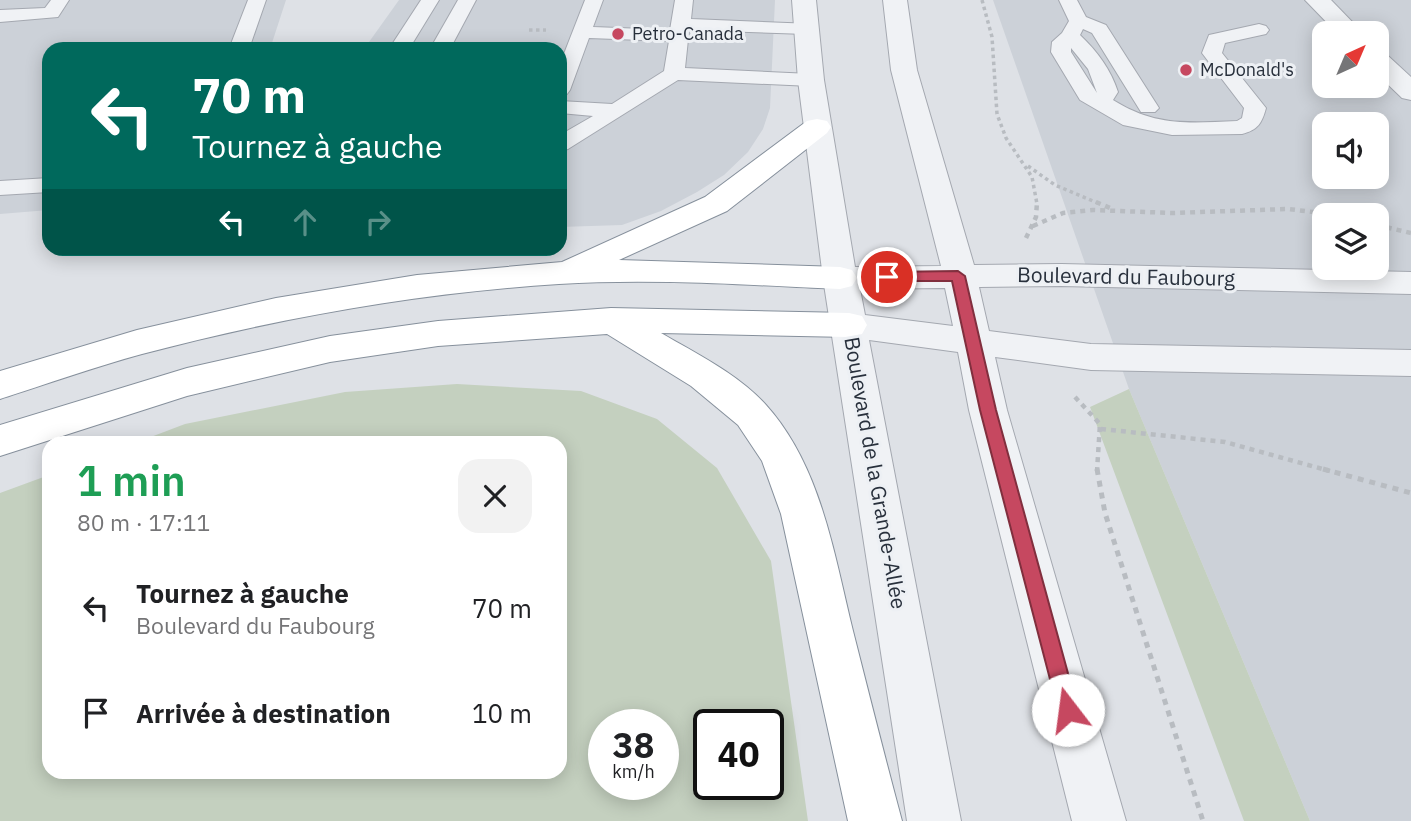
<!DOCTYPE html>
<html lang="fr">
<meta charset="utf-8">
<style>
:root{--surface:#fff;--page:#f2f2f2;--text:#202124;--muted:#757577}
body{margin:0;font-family:"IBM Plex Sans",sans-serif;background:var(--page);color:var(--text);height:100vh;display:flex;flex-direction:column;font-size:26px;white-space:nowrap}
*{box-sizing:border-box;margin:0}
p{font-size:23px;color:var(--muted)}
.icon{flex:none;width:38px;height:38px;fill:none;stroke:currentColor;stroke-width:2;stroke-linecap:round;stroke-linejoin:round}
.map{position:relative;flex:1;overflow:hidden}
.side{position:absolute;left:42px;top:436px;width:525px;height:343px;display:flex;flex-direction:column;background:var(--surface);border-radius:21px;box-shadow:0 4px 18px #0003}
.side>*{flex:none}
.guide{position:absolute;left:42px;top:42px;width:525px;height:214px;border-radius:21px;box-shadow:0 4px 18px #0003;background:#00695c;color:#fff;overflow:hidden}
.needle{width:46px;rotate:44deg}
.buttons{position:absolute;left:1312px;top:21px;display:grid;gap:14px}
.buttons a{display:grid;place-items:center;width:77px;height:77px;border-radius:14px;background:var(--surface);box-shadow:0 4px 18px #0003;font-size:35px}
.speed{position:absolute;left:588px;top:709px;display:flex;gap:14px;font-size:35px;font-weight:700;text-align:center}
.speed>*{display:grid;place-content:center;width:91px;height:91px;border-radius:50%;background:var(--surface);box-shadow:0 4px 18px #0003;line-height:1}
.speed small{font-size:18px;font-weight:400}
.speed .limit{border:4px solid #111;border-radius:10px;background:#fff;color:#111}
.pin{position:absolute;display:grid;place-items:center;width:60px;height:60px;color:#fff;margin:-30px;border:4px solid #fff;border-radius:50%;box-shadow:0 2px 7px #0007}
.me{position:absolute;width:77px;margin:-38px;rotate:345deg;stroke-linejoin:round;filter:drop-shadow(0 0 5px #0008)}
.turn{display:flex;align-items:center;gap:24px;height:147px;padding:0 35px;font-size:32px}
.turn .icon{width:91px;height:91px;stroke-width:2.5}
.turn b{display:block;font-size:49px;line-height:60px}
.lanes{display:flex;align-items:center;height:66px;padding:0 35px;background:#0003;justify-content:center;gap:35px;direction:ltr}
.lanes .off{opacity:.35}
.round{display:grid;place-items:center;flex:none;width:74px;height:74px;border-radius:21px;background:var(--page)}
.head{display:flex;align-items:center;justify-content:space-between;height:119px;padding:0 35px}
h1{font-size:42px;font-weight:600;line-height:52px;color:#1e9e55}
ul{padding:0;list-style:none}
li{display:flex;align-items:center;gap:21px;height:105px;padding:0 35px}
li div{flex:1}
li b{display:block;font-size:26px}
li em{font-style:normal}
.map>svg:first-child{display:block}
.built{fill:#ccd1d8;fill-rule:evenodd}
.green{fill:#c4d0bf;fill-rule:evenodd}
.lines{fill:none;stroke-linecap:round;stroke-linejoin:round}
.service-casing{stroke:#a4a8b0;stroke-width:2}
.minor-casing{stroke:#a4a8b0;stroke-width:2}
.tertiary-casing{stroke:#a4a8b0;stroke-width:2}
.motorway-casing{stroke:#86909c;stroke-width:2}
.path-far2{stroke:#b8bcc1;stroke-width:3.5;stroke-dasharray:3.5 3.5;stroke-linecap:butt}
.path-far1{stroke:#b8bcc1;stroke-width:4.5;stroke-dasharray:5 5;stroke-linecap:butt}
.path{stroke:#b8bcc1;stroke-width:5;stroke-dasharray:6 6;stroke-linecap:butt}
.service{fill:#f0f2f5;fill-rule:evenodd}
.minor{fill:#f0f2f5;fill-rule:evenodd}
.tertiary{fill:#f0f2f5;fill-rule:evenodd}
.motorway{fill:#fff;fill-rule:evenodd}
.route{fill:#c64860;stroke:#812f3e;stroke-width:2}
.poi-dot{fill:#c64860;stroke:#edf0f4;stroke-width:2.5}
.labels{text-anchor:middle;stroke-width:6;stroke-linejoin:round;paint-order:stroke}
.far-poi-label{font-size:18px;fill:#28303c;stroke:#edf0f4;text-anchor:start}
.street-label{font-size:21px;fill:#28303c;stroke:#edf0f4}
</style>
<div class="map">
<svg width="1411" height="821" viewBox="0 0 1411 821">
<rect width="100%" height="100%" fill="#dee1e6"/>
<path class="built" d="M0,0H286L270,49H49V210L0,214Z
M399,0H775L770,108L763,129L748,152L724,175L697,192L661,211L622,225L560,227V49H364Z
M993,0H1411V821H1310L1129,389ZM1325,33H1377V86H1325ZM1325,124H1377V177H1325ZM1325,215H1377V268H1325Z"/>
<path class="green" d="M457,384L581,391L657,419L717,468L771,561L808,821H0V493L49,475V772H560V443H135L185,424L345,392ZM604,724H663V784H604ZM709,724H768V784H709Z
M1129,389L1310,821H1244L1090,407Z"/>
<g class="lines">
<g class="service-casing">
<path id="service" d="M51,0H69L58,17L0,22V10L45,8Z
M248,0H266L249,49H229Z
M421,0H439L409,49H389Z
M458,0H476L450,49H430Z
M585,0H603L593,27L670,30L675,0H693L691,19L813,24L815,28L806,34L689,30L685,68L811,74L818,76L821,80L818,84L811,86L678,80L568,149L560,151V135L593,116L560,113V101L612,104L664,71L669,41L589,38L570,90L567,94L560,96V64Z
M1059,0H1077L1086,17L1106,25L1159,108L1155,112H1141L1092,33L1083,29L1080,35C1097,51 1111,70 1118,92L1113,100C1156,127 1189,123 1237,121L1242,118L1244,108L1202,53L1209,35L1259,24L1266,26L1269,30L1266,34L1225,43L1222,53L1266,108C1262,123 1258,130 1242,134L1172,135L1123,125L1080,100L1051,52L1052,42L1062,33L1069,21ZM1071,48L1088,69L1097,93L1071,52Z
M49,178V192L0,195V181Z"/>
</g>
<g class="minor-casing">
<path id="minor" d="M1305,0H1331L1363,33H1337Z
M1377,51L1386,54L1411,77V100L1402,98L1377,74Z"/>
</g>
<g class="tertiary-casing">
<path id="tertiary" d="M792,0H816L824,80L855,267L941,266L891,70L883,0H907L917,70L974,265L1061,264L1411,272V294L1061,286L979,287L989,331L1091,344L1411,350V376L1091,370L995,357L1007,410L1126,821H1072L969,410L958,352L869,340L961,821H907L823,278L798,80ZM945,288L953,326L865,315L860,289Z"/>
</g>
<g class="motorway-casing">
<path id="motorway" d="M817,119L827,121L831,127L827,133L727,211L619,260L840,267L852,270L857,278L852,286L840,289C747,285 653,278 559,284C418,293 278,318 142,354C94,367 47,384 0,399V371L137,330L276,298L417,275L562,262L705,197L807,121Z
M611,308L849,313L862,316L867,325L862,334L849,337L661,333C697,354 738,374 766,405C821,466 834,554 853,631C869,694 885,758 902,821H848L781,514L762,461L738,425L691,386L607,334L438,346L330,362L187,396L0,456V425L187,368L330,336L438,321Z"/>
</g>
<path class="path-far2" d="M982,0L992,37L997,114L1006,138L1032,177L1037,204
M529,30H546
M1028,166L1055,185L1100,204"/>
<path class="path-far1" d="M1096,202L1110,208
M1377,225L1411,233
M1033,226L1063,213L1093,210L1172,213L1288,209L1338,215
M1026,238L1036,217L1037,202
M1075,397L1100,424L1097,471
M1101,429L1225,442L1330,471"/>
<path class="path" d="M1097,469L1105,513L1203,821
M1323,469L1411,493"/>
<use href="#service" class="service"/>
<use href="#minor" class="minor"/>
<use href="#tertiary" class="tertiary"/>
<use href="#motorway" class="motorway"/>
</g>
<path class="route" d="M958,271L965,276L996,410L1078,710L1075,717L1068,720L1061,717L1058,710L980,410L952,281H887L880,277L887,272Z"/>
<g class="poi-dot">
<circle cx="618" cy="34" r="7"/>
<circle cx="1186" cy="70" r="7"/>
</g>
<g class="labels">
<g class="far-poi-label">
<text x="632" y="40">Petro-Canada</text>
<text x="1200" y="76">McDonald's</text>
</g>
<g class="street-label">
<text transform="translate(1126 277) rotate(1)" y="7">Boulevard du Faubourg</text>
<text transform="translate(875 473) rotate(80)" y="7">Boulevard de la Grande-Allée</text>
</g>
</g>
</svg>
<div class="buttons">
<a><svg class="needle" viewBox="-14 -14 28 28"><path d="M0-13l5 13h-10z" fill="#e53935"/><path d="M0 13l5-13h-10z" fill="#757577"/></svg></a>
<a><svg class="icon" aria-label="sound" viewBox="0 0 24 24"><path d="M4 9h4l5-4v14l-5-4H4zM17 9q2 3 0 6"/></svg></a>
<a><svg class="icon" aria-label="layers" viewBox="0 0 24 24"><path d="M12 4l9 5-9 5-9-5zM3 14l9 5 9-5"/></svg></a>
</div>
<div class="speed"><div>38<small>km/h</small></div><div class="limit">40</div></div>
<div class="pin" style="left:887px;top:277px;background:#d93025"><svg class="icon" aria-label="arrive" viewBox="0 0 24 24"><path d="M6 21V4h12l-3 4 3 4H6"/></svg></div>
<svg class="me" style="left:1068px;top:710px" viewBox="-20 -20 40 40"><circle r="19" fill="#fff"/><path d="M0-13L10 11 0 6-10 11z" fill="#c64860"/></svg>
<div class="guide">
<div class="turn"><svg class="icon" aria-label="left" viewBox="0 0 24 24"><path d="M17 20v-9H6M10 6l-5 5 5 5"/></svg><div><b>70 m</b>Tournez à gauche</div></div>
<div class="lanes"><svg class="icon" aria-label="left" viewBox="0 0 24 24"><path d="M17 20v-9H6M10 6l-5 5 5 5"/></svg><svg class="icon off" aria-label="ahead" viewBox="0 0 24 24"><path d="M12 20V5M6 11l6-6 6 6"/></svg><svg class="icon off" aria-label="right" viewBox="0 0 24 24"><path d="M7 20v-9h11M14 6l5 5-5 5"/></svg></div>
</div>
<section class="side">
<div class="head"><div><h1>1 min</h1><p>80 m · 17:11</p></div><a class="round"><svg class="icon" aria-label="close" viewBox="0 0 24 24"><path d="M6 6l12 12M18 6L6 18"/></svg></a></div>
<ul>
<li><svg class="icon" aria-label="left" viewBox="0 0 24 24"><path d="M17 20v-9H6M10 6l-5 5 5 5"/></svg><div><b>Tournez à gauche</b><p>Boulevard du Faubourg</p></div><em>70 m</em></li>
<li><svg class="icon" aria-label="arrive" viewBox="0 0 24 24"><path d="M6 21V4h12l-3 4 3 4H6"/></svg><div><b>Arrivée à destination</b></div><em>10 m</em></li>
</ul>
</section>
</div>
